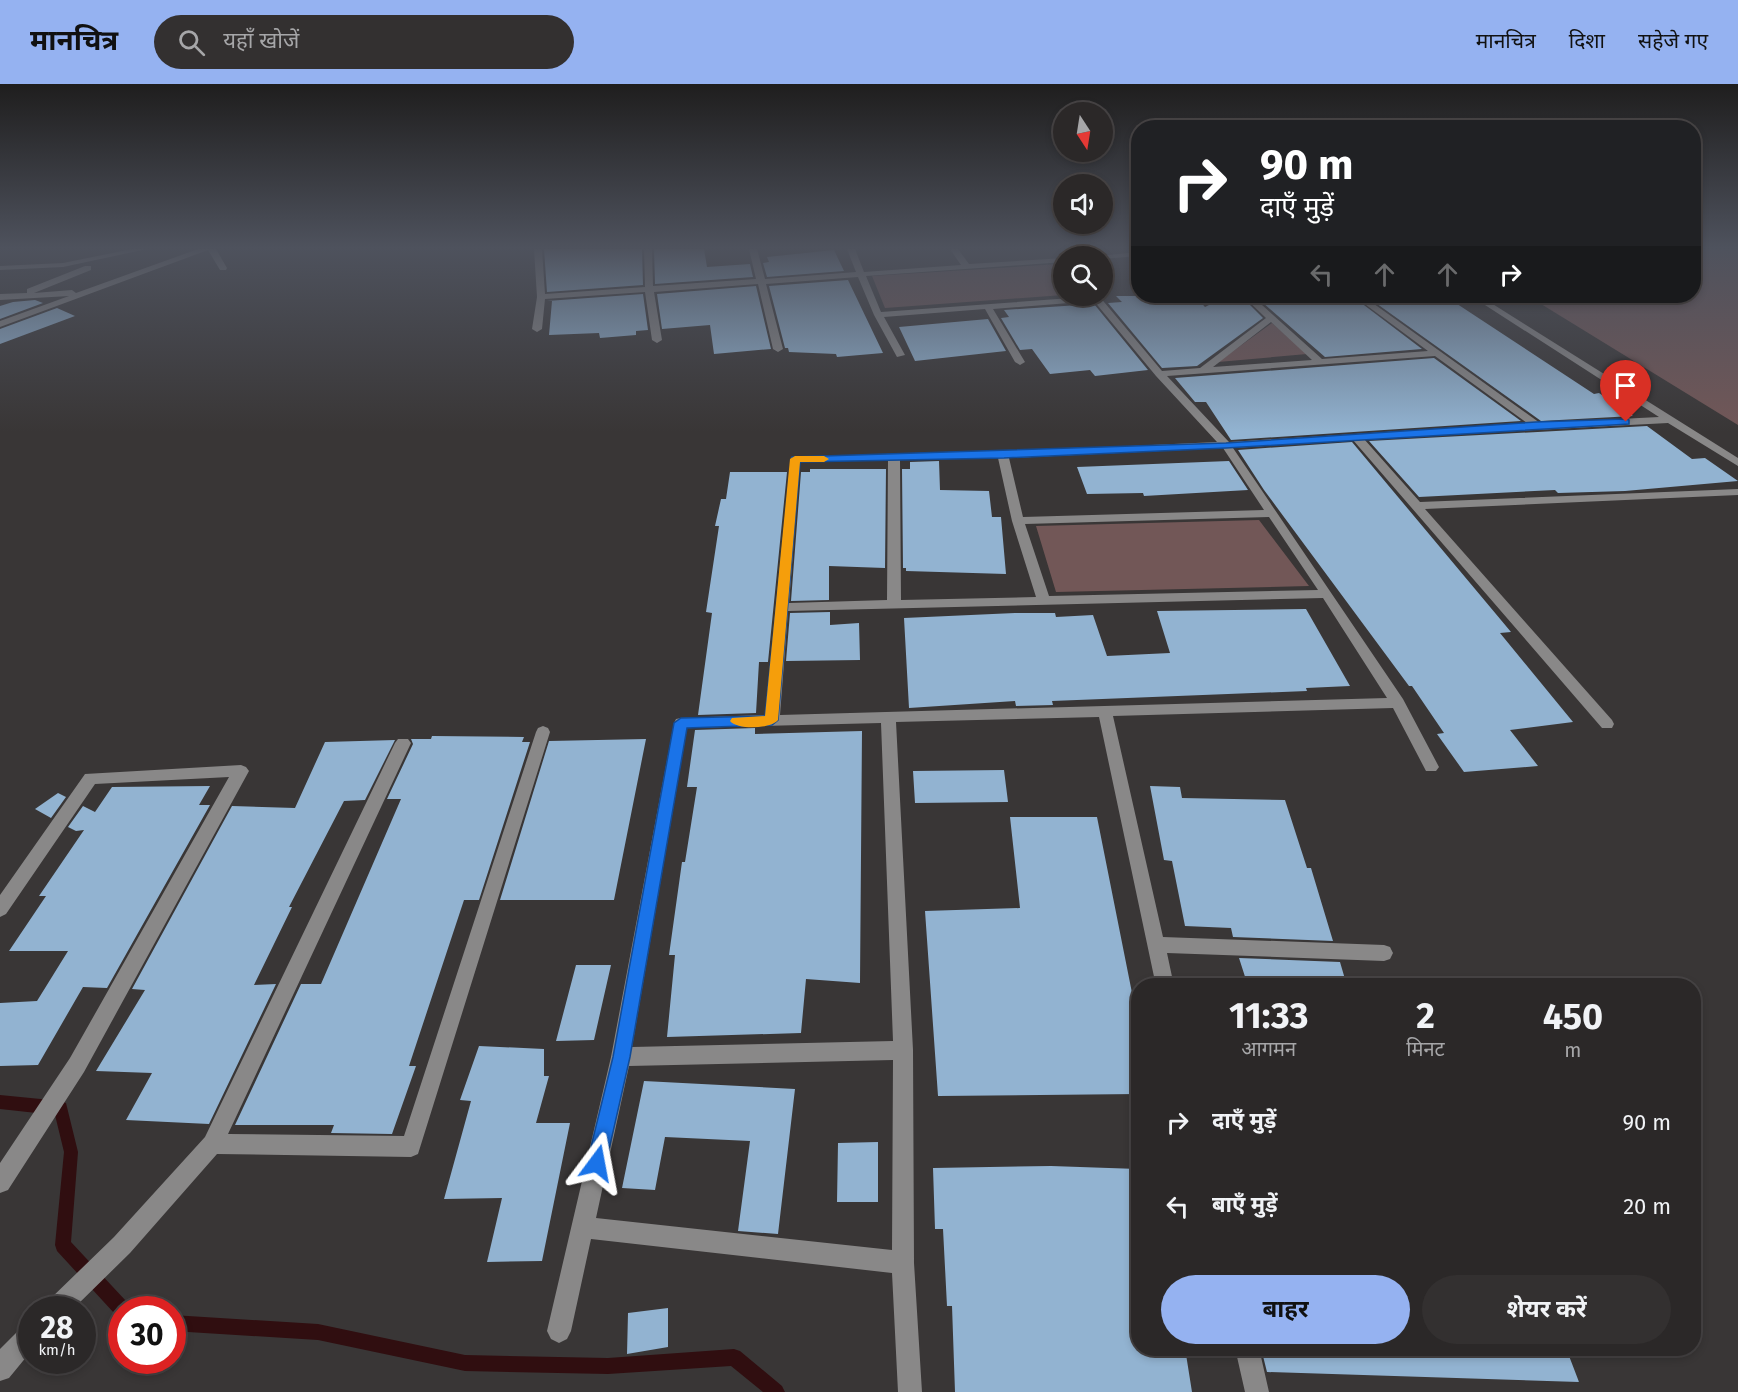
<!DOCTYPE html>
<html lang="hi">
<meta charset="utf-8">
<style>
:root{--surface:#2b2828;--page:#333030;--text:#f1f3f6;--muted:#a6a6a8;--line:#474445;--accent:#95b2f1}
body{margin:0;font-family:"Fira Sans","Noto Sans Devanagari",sans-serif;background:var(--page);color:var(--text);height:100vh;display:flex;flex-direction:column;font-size:22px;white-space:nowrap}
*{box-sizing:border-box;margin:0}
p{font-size:20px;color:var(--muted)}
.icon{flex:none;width:33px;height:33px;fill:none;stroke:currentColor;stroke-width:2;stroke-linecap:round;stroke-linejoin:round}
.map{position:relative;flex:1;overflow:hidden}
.panel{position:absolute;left:1131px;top:894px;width:570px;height:378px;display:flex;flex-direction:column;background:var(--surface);border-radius:24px;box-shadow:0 3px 9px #0003,0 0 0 2px var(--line)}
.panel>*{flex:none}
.banner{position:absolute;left:1131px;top:36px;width:570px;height:183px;border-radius:24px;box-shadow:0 3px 9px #0003,0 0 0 2px var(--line);background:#202124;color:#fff;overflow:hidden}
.needle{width:39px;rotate:168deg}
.tools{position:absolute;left:1053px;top:18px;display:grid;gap:12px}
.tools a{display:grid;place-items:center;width:60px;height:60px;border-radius:50%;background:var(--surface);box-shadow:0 3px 9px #0003,0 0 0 2px var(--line);font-size:30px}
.speed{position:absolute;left:18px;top:1212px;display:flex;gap:12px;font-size:30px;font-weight:700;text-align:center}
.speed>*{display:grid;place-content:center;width:78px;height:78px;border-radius:50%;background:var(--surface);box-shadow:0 3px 9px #0003,0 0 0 2px var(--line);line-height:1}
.speed small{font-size:15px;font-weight:400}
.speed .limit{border:9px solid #d22;background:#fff;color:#111}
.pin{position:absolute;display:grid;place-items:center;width:51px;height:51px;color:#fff;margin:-62px -26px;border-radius:50% 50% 50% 0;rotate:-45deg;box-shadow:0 0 6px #0007}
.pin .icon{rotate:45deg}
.me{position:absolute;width:66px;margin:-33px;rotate:13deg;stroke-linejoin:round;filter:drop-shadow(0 0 4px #0008)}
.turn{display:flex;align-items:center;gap:21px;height:126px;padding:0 30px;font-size:27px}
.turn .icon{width:78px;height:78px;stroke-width:2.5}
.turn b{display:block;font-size:42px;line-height:51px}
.lanes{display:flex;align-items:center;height:57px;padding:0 30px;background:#0003;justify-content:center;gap:30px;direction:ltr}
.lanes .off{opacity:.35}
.eta{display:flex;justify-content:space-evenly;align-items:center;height:102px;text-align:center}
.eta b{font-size:36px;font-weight:700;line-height:42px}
.action{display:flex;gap:12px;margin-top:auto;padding:12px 30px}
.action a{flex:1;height:69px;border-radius:36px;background:var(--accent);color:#111;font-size:24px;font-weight:700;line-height:69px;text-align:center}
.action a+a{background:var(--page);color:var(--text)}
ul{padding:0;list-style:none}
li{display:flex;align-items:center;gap:18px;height:84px;padding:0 30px}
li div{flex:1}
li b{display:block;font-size:22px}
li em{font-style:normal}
header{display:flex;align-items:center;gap:36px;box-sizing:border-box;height:84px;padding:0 30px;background:var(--accent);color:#111}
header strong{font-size:28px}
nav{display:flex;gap:33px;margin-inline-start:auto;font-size:21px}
.search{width:420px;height:54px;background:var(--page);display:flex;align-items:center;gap:15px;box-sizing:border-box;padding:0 21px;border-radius:33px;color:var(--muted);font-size:22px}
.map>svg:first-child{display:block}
.green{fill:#725757}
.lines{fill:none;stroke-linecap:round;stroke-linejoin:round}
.stream{fill:#300e10;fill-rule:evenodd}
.building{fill:#92b3d1}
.minor{fill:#898888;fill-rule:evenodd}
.route{fill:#1a73e8;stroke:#114b97;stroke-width:1.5}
.slow{fill:#f59e0b}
</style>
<header>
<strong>मानचित्र</strong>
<div class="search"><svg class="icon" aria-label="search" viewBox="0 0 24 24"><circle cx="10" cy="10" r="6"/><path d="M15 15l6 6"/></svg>यहाँ खोजें</div>
<nav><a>मानचित्र</a><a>दिशा</a><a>सहेजे गए</a></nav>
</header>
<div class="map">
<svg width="1738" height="1308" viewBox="0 0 1738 1308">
<rect width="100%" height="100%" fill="#393636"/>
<path class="green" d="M1694,165H1738V341L1528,212H1694Z
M1059,180L1063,186V211L885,224L872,192Z
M1272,239L1307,270L1218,278Z
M1259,436L1309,502L1056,508L1036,442Z"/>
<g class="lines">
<path class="stream" d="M0,1011L61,1017L66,1019L78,1068L71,1158L126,1217L132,1220L134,1226H122V1232L114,1229L57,1167L55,1161L64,1068L55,1031L0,1025Z
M172,1231L318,1240L465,1271L608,1274L734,1265L740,1267L782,1302L785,1308H763L731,1282L608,1290L465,1287L318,1256L172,1247Z"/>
</g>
<path class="building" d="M544,165H642L643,201L547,208Z
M654,165H704L707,183L750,180L753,193L655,200Z
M834,166L844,187L767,193L763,179L769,178L767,173Z
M848,196L883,269L837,273L836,270L789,268L788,264H785L769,202Z
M756,202L771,265L714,270L710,241L662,245L657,210Z
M643,210L648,246L636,247V251L600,254L599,249L549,251L552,217H547Z
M1116,212H1195L1205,223L1213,219L1208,212H1241L1263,234L1197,282L1162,284L1108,219L1122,218Z
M1255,212H1352L1422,265L1325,273Z
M1366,212H1445L1594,310L1599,309L1633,332L1541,337Z
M35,216L43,219L0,235V222L13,218Z
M1094,220L1148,286L1095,292L1090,286L1050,290L1032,265L1020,266L1001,234L1009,233L1004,226Z
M57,224L75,232L0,260V245Z
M988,235L1006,267L915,277L899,243Z
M1434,274L1521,337L1231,356L1206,318H1195L1175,294Z
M1647,342L1692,375L1705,374L1738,397L1625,407L1558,409L1555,406L1419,413L1369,357Z
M1352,358L1511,548L1500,549L1573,638L1510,646L1538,682L1464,688L1437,650L1444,649L1412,602H1409L1264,406L1238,366Z
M939,377L940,406L989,407L992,433H1001L1006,490L906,487V484H903L902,385H910V378Z
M1229,377L1248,406L1144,412L1143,409L1087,410L1077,383Z
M810,385H886L885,484L829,482V516L791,517L801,388H810Z
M730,388H787L768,578H759L756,629L698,631L712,529L706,528L719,442H715L721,415H726Z
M1306,525L1350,602L1306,604L1307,607L1052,617L1053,621L1016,622L1015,617L909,624L904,534L1015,529H1055L1056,533L1093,531L1107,572L1170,569L1157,527Z
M830,528V541L859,539L860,576L786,577L790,529Z
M755,644V650L862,647L860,899L806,895L801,949L667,953L675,871H669L682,778H685L697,703H687L695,646Z
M432,652L524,653L522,658H530L479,816H464L409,982H416L392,1050L331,1049L334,1041H235L301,900H321L401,715H387L413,660L411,655H431Z
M646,655L614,816H500L549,657Z
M395,656L365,716L344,717L289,823H292L254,901L276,900L209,1040L126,1036L152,989L96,987L145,906L132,905L232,722L295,724L325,658Z
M1004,686L1008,718L915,719L913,687Z
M210,702L199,721H210L107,904L83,903L38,981L0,982V919L37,917L68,867H9L46,812H39L84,746L76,747L68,743L83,722L95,728L112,703Z
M1150,702L1180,703L1182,714L1285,716L1307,784H1311L1333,857L1233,853L1231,844L1185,842L1172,777L1164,776Z
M58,709L66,713L51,734L35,725Z
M1010,733H1097L1138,939V1010L938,1012L925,827L1020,824Z
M1239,874L1340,878L1347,902H1248Z
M576,881H611L594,956L556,957Z
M479,962L544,965V992H549L536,1039H570L542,1177L487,1178L502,1114L444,1115L471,1017L460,1016Z
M644,997L795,1005L778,1150L738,1147L750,1057L665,1053L655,1106L622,1104Z
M878,1058V1118H837L838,1059Z
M1051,1082L1138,1085V1264H1185L1192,1308H955L952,1222H947L943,1145H935L933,1084Z
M668,1224V1263L627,1270L628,1229Z
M1261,1264H1566L1579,1298L1267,1288Z"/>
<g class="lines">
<path class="minor" d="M132,165H147L63,183L0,186V182L63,179Z
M198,165H216L227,184L226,186H220L208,166L0,243V237L69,212L0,216V210L27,209V205L85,182H91V186L34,209L72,206L76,209Z
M534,165H542L545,210L645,203L644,165H652L653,202L756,195L749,165H757L765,195L856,188L847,165H855L864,188L961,181L950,165H958L969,180L1064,174V178L866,192L881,228L1099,212L1162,287L1200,284L1266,234L1243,212H1252L1322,275L1428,267L1354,212H1363L1540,339L1659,333L1471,212H1480L1738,374V382L1668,339L1364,355L1420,418L1738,405V411L1425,425L1612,636L1614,640L1612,644H1602L1353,356L1233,364L1403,615L1439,683L1436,687H1426L1393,624L1113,632L1163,853L1384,861L1390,863L1393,869L1390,875L1384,877L1167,869L1174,902H1156L1099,633L896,638L913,966L914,1179L922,1308H898L892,1189L591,1155L571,1247L567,1255L559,1259L551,1255L547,1247L611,973L674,639L676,635L681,634L765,631L791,373L1065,365L1217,358L1156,292L1094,217L993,225L1025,278L1020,281L1015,278L985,225L884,233L905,271L897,273L874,231L858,193L766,200L783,265L778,268L773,265L758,200L654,208L662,256L657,259L652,256L645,208L545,215L542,245L537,248L532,245L537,213ZM1271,238L1312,276L1213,283ZM1435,272L1527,339L1229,358L1167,292ZM1223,364L1264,426L1023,433L1009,374ZM998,374L1012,437L1036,513L901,516L900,376ZM888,376L887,516L789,519L800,378ZM1269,433L1318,506L1049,512L1025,440ZM1323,514L1387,614L780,631L788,527ZM881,639L893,957L632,963L687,644ZM893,976L892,1166L596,1134L629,982Z
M1138,168V172L1102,175V172H1098Z
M1197,212H1205L1211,219L1204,221Z
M543,642L548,644L550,648L418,1070L411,1073L217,1070L130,1169L72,1226H44L47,1218L114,1153L205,1053L395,659L398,655H408L411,659L228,1050L404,1052L536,648L538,644Z
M241,681L246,683L249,687L84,988L8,1106L0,1109V1079L70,974L229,693L95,700L6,830L0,833V811L85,690Z
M32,1237V1266L9,1294L0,1297V1265L24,1241Z
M1235,1264H1259L1269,1308H1245Z"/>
</g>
<linearGradient id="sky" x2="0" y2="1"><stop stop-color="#1f1e1e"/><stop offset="0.47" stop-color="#4e525d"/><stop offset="1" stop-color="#4e525d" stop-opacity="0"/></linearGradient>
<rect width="1738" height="348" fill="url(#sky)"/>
<path class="route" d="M1626,335L1629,336V340L1226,364L1004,374L800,378L778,636L772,641L687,644L630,973L606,1079L603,1086L597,1089L590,1086L587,1079L613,973L674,639L681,634L765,632L792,373L1226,359L1536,338Z"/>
<path class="slow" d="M795,372H824L829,375L824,378H800L778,636C771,645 737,646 730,637L732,634L765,632L790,375Z"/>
</svg>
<div class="tools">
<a><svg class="needle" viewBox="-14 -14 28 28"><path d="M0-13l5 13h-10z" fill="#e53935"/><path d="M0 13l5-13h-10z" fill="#a6a6a8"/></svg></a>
<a><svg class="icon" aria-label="sound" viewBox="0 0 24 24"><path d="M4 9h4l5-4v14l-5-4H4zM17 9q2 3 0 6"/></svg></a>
<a><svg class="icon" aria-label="search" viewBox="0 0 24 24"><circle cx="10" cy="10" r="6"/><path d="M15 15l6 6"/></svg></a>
</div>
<div class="speed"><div>28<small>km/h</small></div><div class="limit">30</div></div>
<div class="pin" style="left:1626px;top:338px;background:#d93025"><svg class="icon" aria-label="arrive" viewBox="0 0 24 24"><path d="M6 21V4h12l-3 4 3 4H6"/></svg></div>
<svg class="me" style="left:597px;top:1079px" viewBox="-20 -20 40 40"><path d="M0-17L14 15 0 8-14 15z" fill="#1a73e8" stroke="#fff" stroke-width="4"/></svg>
<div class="banner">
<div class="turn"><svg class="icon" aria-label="right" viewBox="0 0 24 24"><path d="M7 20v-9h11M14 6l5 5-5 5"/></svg><div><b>90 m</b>दाएँ मुड़ें</div></div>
<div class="lanes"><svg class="icon off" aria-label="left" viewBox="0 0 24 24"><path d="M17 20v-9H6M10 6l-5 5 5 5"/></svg><svg class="icon off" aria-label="ahead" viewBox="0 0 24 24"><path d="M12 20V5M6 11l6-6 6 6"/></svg><svg class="icon off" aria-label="ahead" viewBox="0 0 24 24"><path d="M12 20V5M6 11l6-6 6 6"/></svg><svg class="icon" aria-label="right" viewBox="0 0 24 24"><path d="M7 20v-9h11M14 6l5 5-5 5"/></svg></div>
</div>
<section class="panel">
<div class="eta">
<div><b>11:33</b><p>आगमन</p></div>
<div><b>2</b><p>मिनट</p></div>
<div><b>450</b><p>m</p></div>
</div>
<ul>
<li><svg class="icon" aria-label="right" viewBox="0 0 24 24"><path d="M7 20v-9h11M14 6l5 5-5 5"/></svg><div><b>दाएँ मुड़ें</b></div><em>90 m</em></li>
<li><svg class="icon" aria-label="left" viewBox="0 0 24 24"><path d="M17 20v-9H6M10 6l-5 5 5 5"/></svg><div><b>बाएँ मुड़ें</b></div><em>20 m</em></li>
</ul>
<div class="action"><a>बाहर</a><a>शेयर करें</a></div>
</section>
</div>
